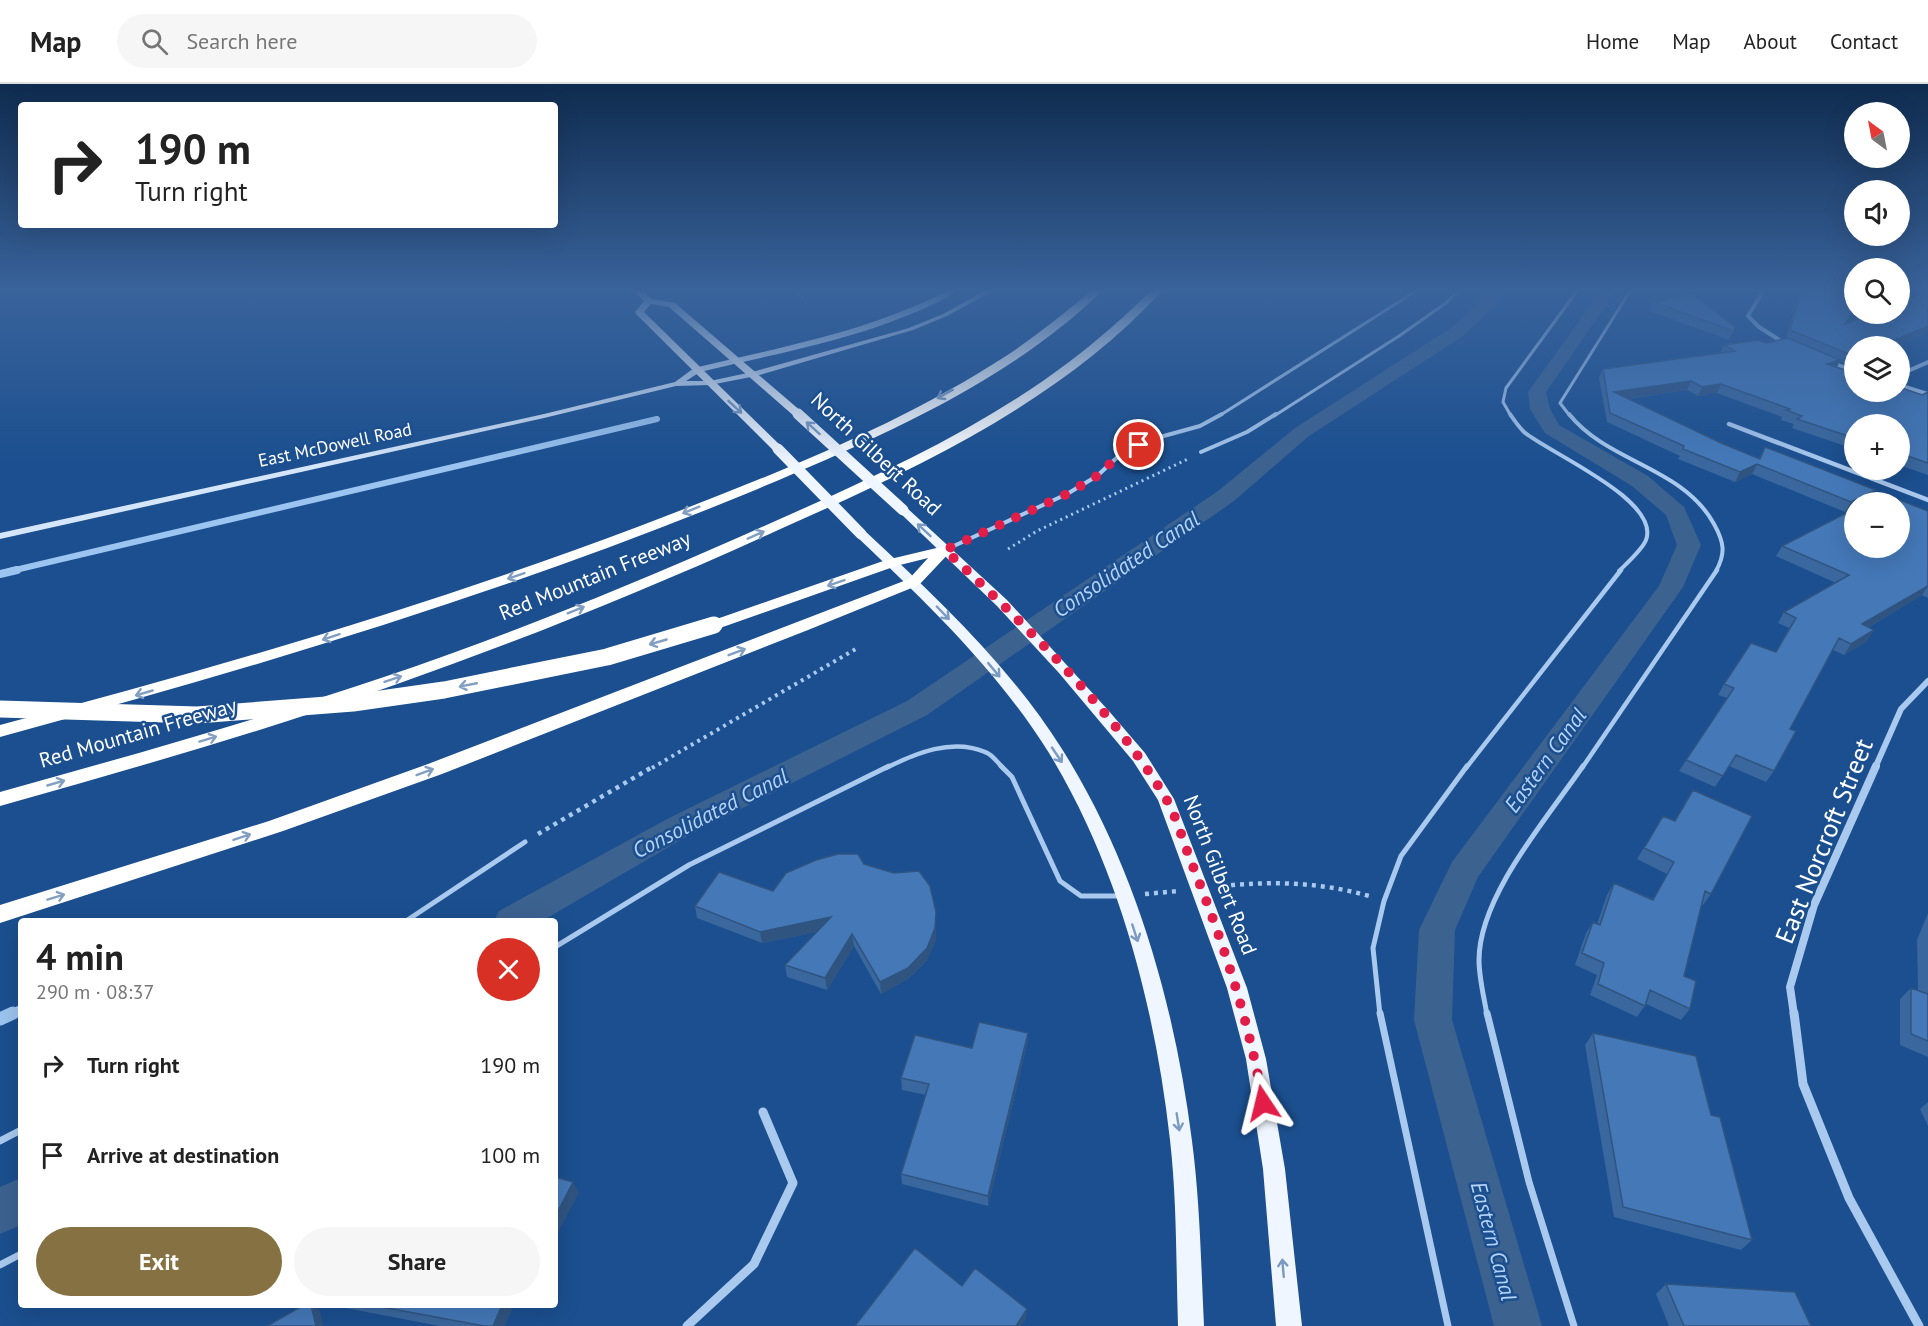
<!DOCTYPE html>
<meta charset="utf-8">
<style>
:root{--surface:#fff;--page:#f6f6f6;--text:#222;--muted:#767676;--line:#e0e0e0;--accent:#857141}
body{margin:0;font-family:"PT Sans",sans-serif;background:var(--page);color:var(--text);height:100vh;display:flex;flex-direction:column;font-size:22px;white-space:nowrap}
*{box-sizing:border-box;margin:0}
p{font-size:20px;color:var(--muted)}
.icon{flex:none;width:33px;height:33px;fill:none;stroke:currentColor;stroke-width:2;stroke-linecap:round;stroke-linejoin:round}
.map{position:relative;flex:1;overflow:hidden}
.side{position:absolute;left:18px;top:834px;width:540px;height:390px;display:flex;flex-direction:column;background:var(--surface);border-radius:6px;box-shadow:0 6px 24px #0002}
.side>*{flex:none}
.hud{position:absolute;left:18px;top:18px;width:540px;height:126px;border-radius:6px;box-shadow:0 6px 24px #0002;background:#fff;color:var(--text);overflow:hidden}
.needle{width:39px;rotate:328deg}
.fabs{position:absolute;left:1844px;top:18px;display:grid;gap:12px}
.fabs a{display:grid;place-items:center;width:66px;height:66px;border-radius:50%;background:var(--surface);box-shadow:0 6px 24px #0002;font-size:30px}
.pin{position:absolute;display:grid;place-items:center;width:51px;height:51px;color:#fff;margin:-26px;border:3px solid #fff;border-radius:50%;box-shadow:0 2px 6px #0007}
.me{position:absolute;width:66px;margin:-33px;rotate:350deg;stroke-linejoin:round;filter:drop-shadow(0 0 4px #0008)}
.turn{display:flex;align-items:center;gap:21px;height:126px;padding:0 18px;font-size:27px}
.turn .icon{width:78px;height:78px;stroke-width:2.5}
.turn b{display:block;font-size:42px;line-height:51px}
.round{display:grid;place-items:center;flex:none;width:63px;height:63px;border-radius:32px;background:var(--page)}
.summary{display:flex;align-items:center;justify-content:space-between;height:102px;padding:0 18px}
h1{font-size:36px;font-weight:800;line-height:45px}
.primary-button{display:flex;gap:12px;margin-top:auto;padding:12px 18px}
.primary-button a{flex:1;height:69px;border-radius:36px;background:var(--accent);color:#fff;font-size:24px;font-weight:800;line-height:69px;text-align:center}
.primary-button a+a{background:var(--page);color:var(--text)}
ul{padding:0;list-style:none}
li{display:flex;align-items:center;gap:18px;height:90px;padding:0 18px}
li div{flex:1}
li b{display:block;font-size:22px}
li em{font-style:normal}
header{display:flex;align-items:center;gap:36px;box-sizing:border-box;height:84px;padding:0 30px;background:var(--surface);border-bottom:2px solid var(--line)}
header strong{font-size:28px}
nav{display:flex;gap:33px;margin-inline-start:auto;font-size:21px}
.search{width:420px;height:54px;background:var(--page);display:flex;align-items:center;gap:15px;box-sizing:border-box;padding:0 21px;border-radius:33px;color:var(--muted);font-size:22px}
.map>svg:first-child{display:block}
.lines{fill:none;stroke-linecap:round;stroke-linejoin:round}
.stream-far3{stroke:#9cc4f0;stroke-width:6}
.stream-far2{stroke:#9cc4f0;stroke-width:8}
.stream-far1{stroke:#9cc4f0;stroke-width:10}
.stream{stroke:#9cc4f0;stroke-width:13}
.canal{fill:#3c6290;fill-rule:evenodd}
.path-far3{stroke:#a9c9ee;stroke-width:2;stroke-dasharray:1.5 3;stroke-linecap:butt}
.path-far2{stroke:#a9c9ee;stroke-width:3;stroke-dasharray:2 4;stroke-linecap:butt}
.path-far1{stroke:#a9c9ee;stroke-width:4;stroke-dasharray:3 4.5;stroke-linecap:butt}
.path{stroke:#a9c9ee;stroke-width:4.5;stroke-dasharray:4 5;stroke-linecap:butt}
.lane-far4{stroke:#a9c9ee;stroke-width:3}
.lane-far3{stroke:#a9c9ee;stroke-width:4}
.lane-far2{stroke:#a9c9ee;stroke-width:4.5}
.lane-far1{stroke:#a9c9ee;stroke-width:5}
.lane{stroke:#a9c9ee;stroke-width:7}
.street-far4{stroke:#a9c9ee;stroke-width:4}
.street-far3{stroke:#a9c9ee;stroke-width:4.5}
.street-far2{stroke:#a9c9ee;stroke-width:6}
.street-far1{stroke:#a9c9ee;stroke-width:8}
.street{stroke:#a9c9ee;stroke-width:9}
.secondary{fill:#d6e6fa;fill-rule:evenodd}
.primary{fill:#f0f6ff;fill-rule:evenodd}
.highway{fill:#fff;fill-rule:evenodd}
.primary-bridge-far1{stroke:#f0f6ff;stroke-width:9}
.primary-bridge{stroke:#f0f6ff;stroke-width:11}
.highway-bridge{stroke:#fff;stroke-width:17}
.wall{fill:#3a679d}
.shaded-wall{fill:#305480}
.building{fill:#4478b7;stroke:#305480;stroke-width:1.5}
.oneway{stroke:#829ec1}
.oneway2{stroke:#7b9ac1}
.route{stroke:#e11d48;stroke-width:10;stroke-dasharray:0 18}
.labels{text-anchor:middle;stroke-width:5;stroke-linejoin:round;paint-order:stroke}
.far-street-label{font-size:18px;fill:#fff;stroke:#1b4f8f}
.street-label{font-size:21px;fill:#fff;stroke:#1b4f8f}
.water-label{font-size:22px;font-style:italic;fill:#b5d3f5;stroke:#1b4f8f}
.near-street-label{font-size:26px;fill:#fff;stroke:#1b4f8f}
</style>
<header>
<strong>Map</strong>
<div class="search"><svg class="icon" aria-label="search" viewBox="0 0 24 24"><circle cx="10" cy="10" r="6"/><path d="M15 15l6 6"/></svg>Search here</div>
<nav><a>Home</a><a>Map</a><a>About</a><a>Contact</a></nav>
</header>
<div class="map">
<svg width="1928" height="1242" viewBox="0 0 1928 1242">
<rect width="100%" height="100%" fill="#1b4f8f"/>
<g class="lines">
<path class="stream-far3" d="M11,487L657,335"/>
<path class="stream-far2" d="M0,490L17,486"/>
<path class="stream-far1" d="M9,931L21,926"/>
<path class="stream" d="M0,935L13,929"/>
<path class="canal" d="M1487,207H1502L1493,223L1463,252L1309,352L1234,417L927,631L691,750L542,837H494L499,827L669,734L907,617L1218,407L1295,344L1451,244L1481,217Z
M1601,207H1616L1546,308L1550,325L1559,341L1648,392L1684,423L1701,461L1683,503L1478,793L1455,846L1452,936L1542,1242H1494L1414,936L1419,846L1452,778L1659,502L1677,461L1666,431L1632,402L1545,349L1530,325L1528,308Z
M21,1094V1141L0,1150V1103Z"/>
<path class="path-far3" d="M795,207L804,214"/>
<path class="path-far2" d="M1008,465L1037,447L1190,374"/>
<path class="path-far1" d="M652,684L859,563"/>
<path class="path" d="M538,750L654,682
M1222,802C1272,797 1320,798 1369,812
M1145,810L1179,807"/>
<path class="lane-far4" d="M1219,332L1416,207
M1274,332L1399,252L1446,219L1458,207
M1511,332L1503,318L1506,304L1577,207
M1570,332L1560,319L1630,207"/>
<path class="lane-far3" d="M1510,330C1514,336 1519,343 1524,348C1549,369 1661,416 1646,456C1642,466 1627,479 1619,487
M1569,330C1608,379 1683,383 1714,440C1724,458 1726,469 1716,487
M1201,368L1247,348L1276,330
M945,466L1067,410L1097,392L1123,368L1160,353L1200,342L1222,330"/>
<path class="lane-far2" d="M886,684C916,669 952,654 985,668C992,670 998,679 1003,684
M1466,684L1621,486
M1582,684L1717,486"/>
<path class="lane-far1" d="M1001,682L1012,693L1060,797L1081,812H1120
M406,837L525,758
M555,863L689,781L889,682
M1380,931L1373,864L1384,817L1401,772L1467,682
M1487,931C1484,913 1479,894 1479,876C1479,812 1548,733 1583,682"/>
<path class="lane" d="M1380,929L1448,1242
M1487,929L1529,1098L1574,1242
M0,1057L21,1046
M0,1181L21,1170"/>
<path class="street-far4" d="M1763,207L1748,232L1759,243L1784,259
M1832,279L1854,287
M1899,291L1928,278
M1899,301L1928,310"/>
<path class="street-far3" d="M1729,340L1928,416"/>
<path class="street-far2" d="M1875,684L1901,625L1928,597"/>
<path class="street-far1" d="M1794,931L1790,903L1814,821L1876,682"/>
<path class="street" d="M1794,929L1803,1000L1849,1114L1919,1242
M687,1242L754,1180L793,1099L763,1028"/>
<path class="secondary" d="M947,207H956C941,218 923,225 906,232C840,259 769,271 700,288L686,297H710L752,288L909,244L943,230L984,207H993L947,232L913,246L756,292L710,301L676,302L544,334L0,455V449L544,330L675,298L694,284C781,263 867,248 947,207Z"/>
<path class="primary" d="M634,207H643L652,215L675,219L802,328V332H794L669,223L651,220L644,228L782,363V367H774L636,230L635,228L644,217Z
M903,422L907,424L1007,516L1108,626L1145,669L1174,715L1247,904L1266,975L1285,1085L1302,1242H1276L1263,1085L1246,975L1227,904L1158,716L1133,677L1059,589L997,522L899,428L897,426Z
M861,446L865,447C937,514 1009,581 1062,665C1135,781 1175,921 1192,1057C1200,1118 1201,1180 1204,1242H1178C1176,1180 1177,1118 1170,1056C1155,923 1119,784 1049,669C997,586 927,519 857,453V447Z"/>
<path class="highway" d="M1091,207H1102C1007,300 869,358 748,409C505,509 254,584 0,653V641C216,584 431,521 640,442C765,394 893,345 1006,272C1035,253 1063,230 1091,207Z
M1151,207H1162C1058,320 913,386 776,447C653,503 528,554 400,599C269,646 134,684 0,722V708C129,672 257,636 384,593C506,552 626,503 744,451C856,401 971,352 1069,278C1098,256 1125,232 1151,207Z
M945,462L952,466L919,501L808,546L442,690L283,747L0,839V821L269,737L428,680L909,495L928,474L896,482L720,544H708L706,541L708,538L886,476Z"/>
<path class="primary-bridge-far1" d="M798,330L800,332"/>
<path class="primary-bridge" d="M798,330L903,426
M778,365L861,450"/>
<path class="highway-bridge" d="M0,625L197,631L353,619L444,606L607,573L714,541"/>
</g>
<path class="wall" d="M1799,215L1846,239L1928,248L1901,260L1854,262V280L1850,281L1840,277L1837,283L1922,311L1928,308V391L1899,381V340H1854V365L1792,344L1794,340L1781,336L1782,333L1717,309L1698,312L1687,306L1628,315L1721,359L1759,374L1765,363L1876,406L1870,416L1845,428L1752,390L1735,398L1678,375L1680,372L1607,338L1599,294L1603,285L1720,269L1724,261L1766,259L1786,254L1795,223Z
M1654,218L1735,243L1729,256L1650,227Z
M1928,427V514L1922,511L1869,543L1867,557L1844,571L1833,566L1790,645L1774,687L1766,698L1729,682L1715,703L1679,687L1727,614L1718,611L1724,600L1776,568L1789,544L1778,539L1784,528L1836,499L1776,472L1782,462Z
M1663,732L1711,810L1703,821L1702,820L1684,892L1690,925L1681,936L1646,920L1637,933L1590,911L1597,891L1575,881L1586,849L1593,838L1597,840L1607,811L1614,799L1653,815L1667,790L1637,775Z
M864,780L936,828V855L927,876L908,895L881,910L854,862L827,906L787,893L785,881L817,848L762,859L697,834L695,822L773,807Z
M1928,829V973L1900,961V915L1911,904L1918,906L1917,856Z
M1028,949L1027,960L988,1122L902,1100L901,1090L926,1011L902,1006L901,994L972,964Z
M1593,949L1711,1031L1752,1156L1741,1166L1614,1133L1585,961Z
M1928,1018V1042L1920,1025Z
M1666,1200L1811,1242H1669L1656,1210Z
M330,1221H514L504,1242H440Z"/>
<path class="shaded-wall" d="M1928,242V248L1897,261L1902,260L1899,265V262H1889L1892,257Z
M1854,274V280L1850,281Z
M1840,276L1836,285L1827,280Z
M1691,297L1687,306L1611,317L1614,308Z
M1721,300L1717,309L1698,312L1702,303Z
M1757,380L1752,390L1735,398L1740,388Z
M1876,406L1870,416L1865,418H1854V424L1845,428L1851,418Z
M1928,502L1922,511L1855,551L1862,540Z
M1874,546L1867,557L1844,571L1851,560Z
M936,828V855L927,876L908,895L881,910L880,898Z
M831,833L833,845L762,859L760,848Z
M852,850L854,862L827,906L825,894Z
M1028,949L1027,960L988,1122V1112Z
M573,1098L579,1109L555,1154V1133Z
M311,1221H314L320,1227L323,1242H316Z
M502,1221H514L504,1242H493Z
M1027,1225L1026,1235L1021,1242H1016Z"/>
<path class="building" d="M1806,207H1854V226L1845,240L1871,230H1899V218L1928,207V242L1892,257L1902,260L1893,262H1854V272L1790,246L1799,215Z
M1692,210L1735,243L1733,247L1654,218Z
M1788,254L1840,276L1827,280L1854,289V308H1899V303L1922,311L1928,308V379L1899,369V340H1854V354L1797,335L1802,332L1786,326L1790,325L1721,300L1702,303L1691,297L1614,308L1721,359L1760,375L1765,363L1876,406L1851,418L1757,380L1740,388L1683,365L1684,362L1610,329L1603,285L1735,267L1724,261L1759,256L1766,259Z
M1884,410L1928,427V502L1862,540L1874,546L1851,560L1839,554L1790,645L1796,647L1774,687L1736,671L1723,692L1686,676L1734,604L1724,600L1751,559L1776,568L1796,534L1784,528L1849,491L1782,462L1854,425V464H1899V418H1867Z
M1693,706L1752,732L1711,810L1705,807L1684,892L1696,897L1690,925L1650,906L1645,922L1598,900L1604,879L1582,869L1593,838L1600,841L1614,799L1653,816L1674,778L1644,764L1663,732L1675,737Z
M838,770H858L864,780L894,789L919,787L930,802L936,828L935,844L927,864L908,884L880,898L852,850L825,894L785,881L831,833L760,848L695,822L719,788L773,807L786,789L816,776Z
M1911,904L1928,910V957L1911,950Z
M979,938L1028,949L988,1112L901,1090L929,1000L901,994L915,951L972,964Z
M1593,949L1696,972L1711,1031L1720,1033L1752,1156L1623,1123Z
M555,1093L573,1098L555,1133Z
M915,1164L962,1202L975,1184L1027,1225L1016,1242H855Z
M1666,1200L1795,1208L1811,1242H1684Z
M304,1221H311L316,1242H267Z
M371,1221H502L493,1242H484Z"/>
<defs><path id="oneway-shaft" d="M-6 0H5M1.5-3L5.5 0L1.5 3" fill="none" stroke-width="1.6" stroke-linecap="round" stroke-linejoin="round" transform="scale(1.5)"/></defs>
<g class="oneway">
<use href="#oneway-shaft" transform="translate(945 310) rotate(151)"/>
<use href="#oneway-shaft" transform="translate(691 426) rotate(158)"/>
<use href="#oneway-shaft" transform="translate(756 451) rotate(-24)"/>
<use href="#oneway-shaft" transform="translate(516 492) rotate(161)"/>
<use href="#oneway-shaft" transform="translate(836 499) rotate(161)"/>
<use href="#oneway-shaft" transform="translate(576 526) rotate(-22)"/>
<use href="#oneway-shaft" transform="translate(331 553) rotate(162)"/>
<use href="#oneway-shaft" transform="translate(658 558) rotate(164)"/>
<use href="#oneway-shaft" transform="translate(737 568) rotate(-21)"/>
<use href="#oneway-shaft" transform="translate(393 595) rotate(-19)"/>
<use href="#oneway-shaft" transform="translate(468 601) rotate(169)"/>
<use href="#oneway-shaft" transform="translate(144 609) rotate(164)"/>
<use href="#oneway-shaft" transform="translate(208 655) rotate(-17)"/>
<use href="#oneway-shaft" transform="translate(425 688) rotate(-20)"/>
<use href="#oneway-shaft" transform="translate(56 699) rotate(-16)"/>
<use href="#oneway-shaft" transform="translate(242 753) rotate(-18)"/>
<use href="#oneway-shaft" transform="translate(56 813) rotate(-17)"/>
</g>
<g class="oneway2">
<use href="#oneway-shaft" transform="translate(735 323) rotate(43)"/>
<use href="#oneway-shaft" transform="translate(813 344) rotate(-138)"/>
<use href="#oneway-shaft" transform="translate(924 446) rotate(-137)"/>
<use href="#oneway-shaft" transform="translate(943 529) rotate(46)"/>
<use href="#oneway-shaft" transform="translate(994 586) rotate(50)"/>
<use href="#oneway-shaft" transform="translate(1057 671) rotate(56)"/>
<use href="#oneway-shaft" transform="translate(1135 849) rotate(72)"/>
<use href="#oneway-shaft" transform="translate(1178 1038) rotate(81)"/>
<use href="#oneway-shaft" transform="translate(1283 1184) rotate(-95)"/>
</g>
<linearGradient id="sky" x2="0" y2="1"><stop stop-color="#0f2b4f"/><stop offset="0.54" stop-color="#39639b"/><stop offset="1" stop-color="#39639b" stop-opacity="0"/></linearGradient>
<rect width="1928" height="381" fill="url(#sky)"/>
<g class="lines">
<path class="route" d="M1139,361L1123,368L1097,392L1067,410L945,466C1021,537 1111,623 1165,713C1177,733 1183,758 1192,780C1223,858 1249,936 1263,1019"/>
</g>
<g class="labels">
<g class="far-street-label">
<text transform="translate(335 361) rotate(-12)" y="6">East McDowell Road</text>
</g>
<g class="street-label">
<text transform="translate(876 370) rotate(43)" y="7">North Gilbert Road</text>
<text transform="translate(595 492) rotate(-22)" y="7">Red Mountain Freeway</text>
<text transform="translate(138 649) rotate(-16)" y="7">Red Mountain Freeway</text>
<text transform="translate(1220 791) rotate(69)" y="7">North Gilbert Road</text>
</g>
<g class="water-label">
<text transform="translate(1126 480) rotate(-34)" y="8">Consolidated Canal</text>
<text transform="translate(1545 676) rotate(-54)" y="8">Eastern Canal</text>
<text transform="translate(710 729) rotate(-27)" y="8">Consolidated Canal</text>
<text transform="translate(1494 1157) rotate(75)" y="8">Eastern Canal</text>
</g>
<g class="near-street-label">
<text transform="translate(1824 757) rotate(-68)" y="9">East Norcroft Street</text>
</g>
</g>
</svg>
<div class="fabs">
<a><svg class="needle" viewBox="-14 -14 28 28"><path d="M0-13l5 13h-10z" fill="#e53935"/><path d="M0 13l5-13h-10z" fill="#767676"/></svg></a>
<a><svg class="icon" aria-label="sound" viewBox="0 0 24 24"><path d="M4 9h4l5-4v14l-5-4H4zM17 9q2 3 0 6"/></svg></a>
<a><svg class="icon" aria-label="search" viewBox="0 0 24 24"><circle cx="10" cy="10" r="6"/><path d="M15 15l6 6"/></svg></a>
<a><svg class="icon" aria-label="layers" viewBox="0 0 24 24"><path d="M12 4l9 5-9 5-9-5zM3 14l9 5 9-5"/></svg></a>
<a>+</a>
<a>−</a>
</div>
<div class="pin" style="left:1139px;top:361px;background:#d93025"><svg class="icon" aria-label="arrive" viewBox="0 0 24 24"><path d="M6 21V4h12l-3 4 3 4H6"/></svg></div>
<svg class="me" style="left:1263px;top:1019px" viewBox="-20 -20 40 40"><path d="M0-17L14 15 0 8-14 15z" fill="#e11d48" stroke="#fff" stroke-width="4"/></svg>
<div class="hud">
<div class="turn"><svg class="icon" aria-label="right" viewBox="0 0 24 24"><path d="M7 20v-9h11M14 6l5 5-5 5"/></svg><div><b>190 m</b>Turn right</div></div>
</div>
<section class="side">
<div class="summary"><div><h1>4 min</h1><p>290 m · 08:37</p></div><a class="round" style="background:#d93025;color:#fff"><svg class="icon" aria-label="close" viewBox="0 0 24 24"><path d="M6 6l12 12M18 6L6 18"/></svg></a></div>
<ul>
<li><svg class="icon" aria-label="right" viewBox="0 0 24 24"><path d="M7 20v-9h11M14 6l5 5-5 5"/></svg><div><b>Turn right</b></div><em>190 m</em></li>
<li><svg class="icon" aria-label="arrive" viewBox="0 0 24 24"><path d="M6 21V4h12l-3 4 3 4H6"/></svg><div><b>Arrive at destination</b></div><em>100 m</em></li>
</ul>
<div class="primary-button"><a>Exit</a><a>Share</a></div>
</section>
</div>
